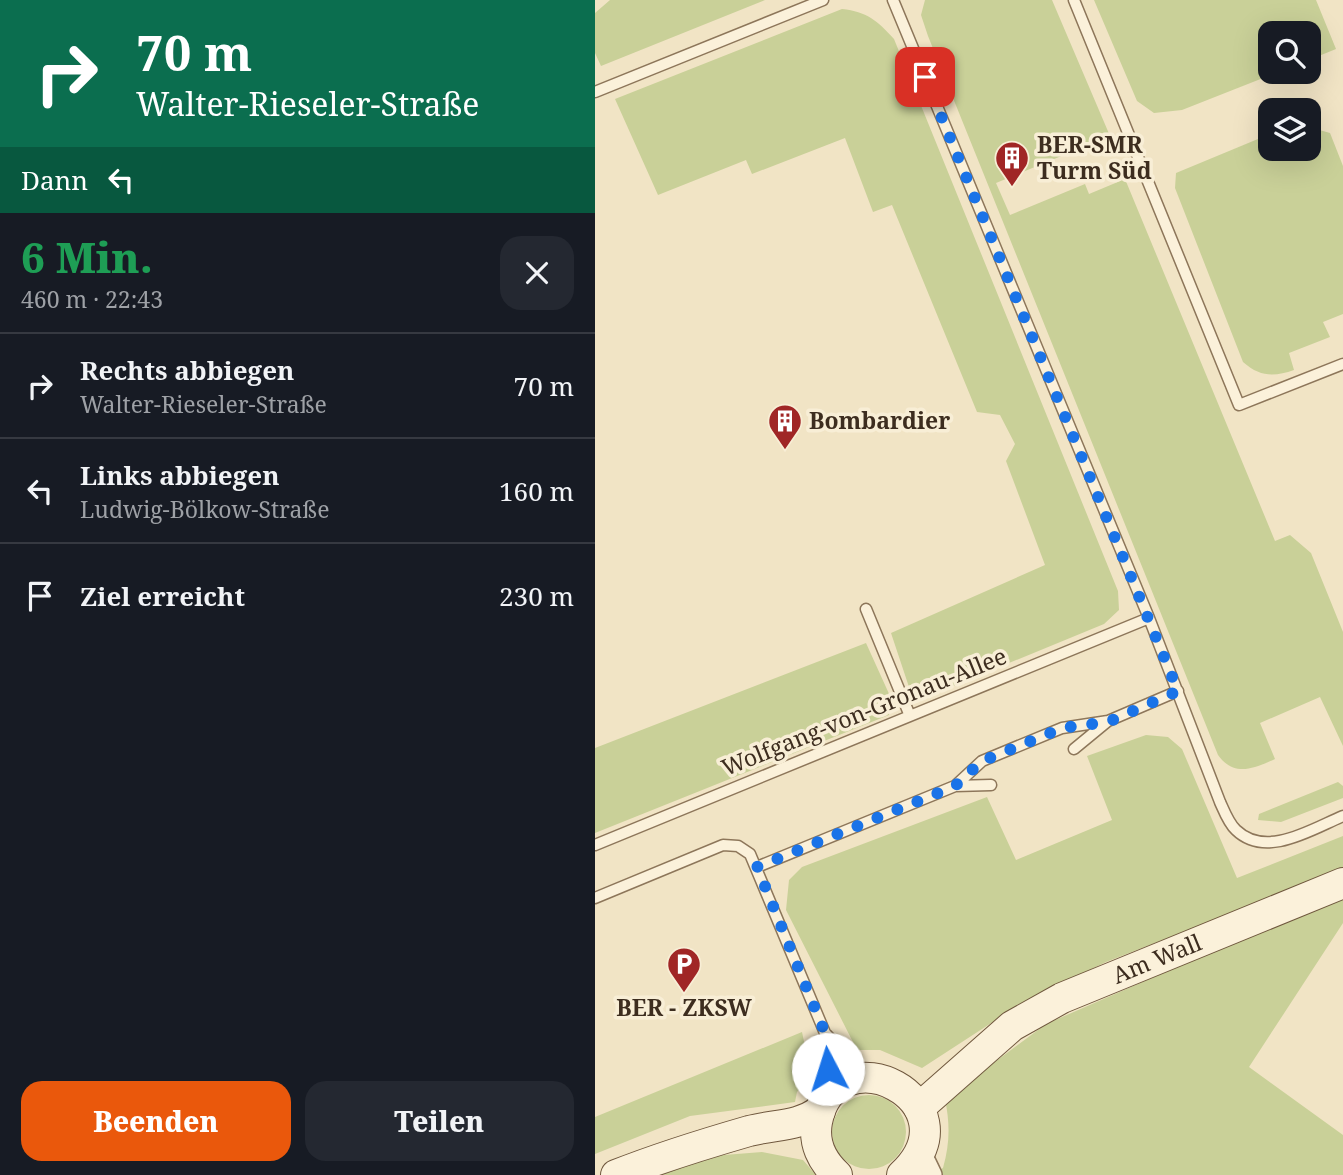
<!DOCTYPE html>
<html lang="de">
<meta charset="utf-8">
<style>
:root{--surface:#171b24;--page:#242831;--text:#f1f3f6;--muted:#9ea1a6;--line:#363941;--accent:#ea580c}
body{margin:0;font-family:"Noto Serif",serif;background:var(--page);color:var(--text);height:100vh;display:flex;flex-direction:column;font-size:26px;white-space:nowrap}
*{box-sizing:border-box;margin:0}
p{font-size:23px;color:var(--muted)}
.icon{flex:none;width:38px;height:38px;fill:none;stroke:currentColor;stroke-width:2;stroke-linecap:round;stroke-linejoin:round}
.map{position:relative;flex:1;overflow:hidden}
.sheet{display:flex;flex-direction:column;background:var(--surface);width:595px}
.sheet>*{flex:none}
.hud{background:#0b6e4f;color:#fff;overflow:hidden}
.buttons{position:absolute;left:663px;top:21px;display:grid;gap:14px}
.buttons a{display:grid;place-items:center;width:63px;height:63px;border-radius:14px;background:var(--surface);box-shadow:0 7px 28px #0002;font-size:35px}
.pin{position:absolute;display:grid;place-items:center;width:60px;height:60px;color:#fff;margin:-30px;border-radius:14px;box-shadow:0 4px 10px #0006}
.me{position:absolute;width:77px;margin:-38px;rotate:355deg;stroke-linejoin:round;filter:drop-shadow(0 0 5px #0008)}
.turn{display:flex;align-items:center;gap:24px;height:147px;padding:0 21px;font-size:32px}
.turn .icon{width:91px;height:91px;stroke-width:2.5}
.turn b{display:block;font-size:49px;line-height:60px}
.then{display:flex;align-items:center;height:66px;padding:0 21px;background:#0003;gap:14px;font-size:26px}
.round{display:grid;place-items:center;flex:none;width:74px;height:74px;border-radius:21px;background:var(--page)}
.summary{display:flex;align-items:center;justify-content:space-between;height:119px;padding:0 21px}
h1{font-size:42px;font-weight:800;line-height:52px;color:#1e9e55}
.primary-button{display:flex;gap:14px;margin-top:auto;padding:14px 21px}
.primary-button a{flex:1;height:80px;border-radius:21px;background:var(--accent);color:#fff;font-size:28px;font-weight:800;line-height:80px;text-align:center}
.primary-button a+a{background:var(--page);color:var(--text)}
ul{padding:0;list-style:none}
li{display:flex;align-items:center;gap:21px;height:105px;padding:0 21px;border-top:2px solid var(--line)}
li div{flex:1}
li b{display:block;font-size:26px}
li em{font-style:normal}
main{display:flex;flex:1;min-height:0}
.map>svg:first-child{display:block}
.green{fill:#c9d098}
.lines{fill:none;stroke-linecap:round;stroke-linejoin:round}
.lane-casing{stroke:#8d765a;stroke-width:13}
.street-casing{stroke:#8d765a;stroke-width:24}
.secondary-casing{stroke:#6f573d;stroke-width:32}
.lane{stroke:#fbf1da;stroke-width:10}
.street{stroke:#fbf1da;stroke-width:21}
.secondary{stroke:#fbf1da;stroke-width:30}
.route{stroke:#1a73e8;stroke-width:12;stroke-dasharray:0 21.6}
.labels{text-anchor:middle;stroke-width:7;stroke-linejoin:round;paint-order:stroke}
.poi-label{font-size:23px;font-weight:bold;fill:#3d2d1f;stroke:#f8eed6;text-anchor:start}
.street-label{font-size:23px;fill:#3d2d1f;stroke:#f8eed6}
</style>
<main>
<section class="sheet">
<div class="hud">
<div class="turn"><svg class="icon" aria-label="right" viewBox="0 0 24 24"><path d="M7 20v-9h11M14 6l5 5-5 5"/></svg><div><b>70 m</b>Walter-Rieseler-Straße</div></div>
<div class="then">Dann<svg class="icon" aria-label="left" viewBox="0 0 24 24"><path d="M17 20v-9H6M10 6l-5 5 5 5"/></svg></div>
</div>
<div class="summary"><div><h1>6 Min.</h1><p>460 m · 22:43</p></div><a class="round"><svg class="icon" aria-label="close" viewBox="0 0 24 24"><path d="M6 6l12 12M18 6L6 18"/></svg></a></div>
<ul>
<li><svg class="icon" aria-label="right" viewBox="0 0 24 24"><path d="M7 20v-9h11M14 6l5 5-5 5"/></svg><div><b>Rechts abbiegen</b><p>Walter-Rieseler-Straße</p></div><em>70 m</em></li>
<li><svg class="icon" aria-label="left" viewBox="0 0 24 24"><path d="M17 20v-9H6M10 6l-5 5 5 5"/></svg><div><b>Links abbiegen</b><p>Ludwig-Bölkow-Straße</p></div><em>160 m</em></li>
<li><svg class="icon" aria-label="arrive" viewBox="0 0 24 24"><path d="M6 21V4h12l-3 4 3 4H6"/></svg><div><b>Ziel erreicht</b></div><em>230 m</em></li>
</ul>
<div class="primary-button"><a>Beenden</a><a>Teilen</a></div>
</section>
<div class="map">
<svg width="748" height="1175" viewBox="0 0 748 1175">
<rect width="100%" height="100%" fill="#f1e4c5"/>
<path class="green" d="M15,0H170L6,66L0,53V13Z
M330,0H457L515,136L401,183L415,215L490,184L494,194L530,179L680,541L695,535L716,553L748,632V746L725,697L665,723L680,759C658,769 639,777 623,755L333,36L326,15Z
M499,0H721L741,49L714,60V33H676V72H683L587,110L559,113L542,101Z
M247,9C272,12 282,20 299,39L523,591L524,610L509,624L329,698L314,687L296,633L450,565L411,461L420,444L405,415L382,412L297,205L278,212L250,138L157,174L151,160L63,195L20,99Z
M714,127L735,133L748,166V314L728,322L735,337L694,353L699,370C679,377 665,377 648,362L580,188L581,173L675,134L676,149H714Z
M271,643L295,696L294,715L0,833V748Z
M551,735L573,737L587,749L642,878L748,836V870L511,962L427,1003L327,1068L285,1050H262L191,910L194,880L207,867L392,797L421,860L517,820L492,756Z
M743,782L748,786V798L686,822L663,820L664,814Z
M748,895V923L654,1067L748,1135V1175H333L348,1168C355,1143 355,1124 350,1099L451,1024Z
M207,1032L216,1075L202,1092L200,1102L95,1116L0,1154V1117Z
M237 1132a37 37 0 1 1 74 0a37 37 0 1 1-74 0Z
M167,1152L208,1160L221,1175H59L104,1157Z"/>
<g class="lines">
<g class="lane-casing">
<path id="lane" d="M298,0L554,618L625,802C629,811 634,824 641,830C671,859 717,829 748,816
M479,0L644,405L748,364
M0,92L228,0
M271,609L315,716
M513,721L583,691
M396,785L360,786L387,761L467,728L513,721L479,749
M0,845L554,618
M162,867L360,786
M0,898L128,845L143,846L155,854L230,1033L235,1087
M230,1033L269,1075"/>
</g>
<g class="street-casing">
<path id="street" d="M325,1152L336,1175"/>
</g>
<g class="secondary-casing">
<g id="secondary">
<path id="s1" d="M324,1108L417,1026L467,998L748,883"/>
<path d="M21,1175C64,1158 109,1144 154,1131C181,1124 202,1127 225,1111"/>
<path d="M242,1175C227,1161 218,1143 222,1122C240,1028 385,1102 307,1175"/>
</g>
</g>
<use href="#lane" class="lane"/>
<use href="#street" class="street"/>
<use href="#secondary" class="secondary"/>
</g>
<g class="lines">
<path class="route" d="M233,1069L230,1033L162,867L360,786L387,761L407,753L467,728L513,722L583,691L330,77"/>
</g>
<defs>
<g id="building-pin" transform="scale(1.75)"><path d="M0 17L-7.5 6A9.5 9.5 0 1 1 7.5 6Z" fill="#a02626" stroke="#f8eed6"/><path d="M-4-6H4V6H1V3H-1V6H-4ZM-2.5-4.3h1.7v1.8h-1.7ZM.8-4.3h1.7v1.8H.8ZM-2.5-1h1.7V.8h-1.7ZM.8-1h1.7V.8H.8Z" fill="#fff"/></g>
<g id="parking-pin" transform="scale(1.75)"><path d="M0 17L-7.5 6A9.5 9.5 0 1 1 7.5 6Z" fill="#a02626" stroke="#f8eed6"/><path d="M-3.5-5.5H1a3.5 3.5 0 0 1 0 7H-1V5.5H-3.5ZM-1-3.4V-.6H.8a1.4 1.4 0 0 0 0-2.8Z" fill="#fff"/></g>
</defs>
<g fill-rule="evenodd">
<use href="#building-pin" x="417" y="158"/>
<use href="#building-pin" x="190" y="421"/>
<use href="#parking-pin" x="89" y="964"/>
</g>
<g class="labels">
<g class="poi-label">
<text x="442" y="153">BER-SMR<tspan x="442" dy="26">Turm Süd</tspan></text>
<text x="214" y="429">Bombardier</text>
<text x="89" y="1016" text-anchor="middle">BER - ZKSW</text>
</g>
<g class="street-label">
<text transform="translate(269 712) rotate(-22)" y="8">Wolfgang-von-Gronau-Allee</text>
<text dy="8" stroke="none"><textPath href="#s1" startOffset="284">Am Wall</textPath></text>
</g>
</g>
</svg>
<div class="buttons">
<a><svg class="icon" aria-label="search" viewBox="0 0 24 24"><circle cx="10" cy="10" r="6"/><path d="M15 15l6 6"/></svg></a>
<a><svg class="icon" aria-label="layers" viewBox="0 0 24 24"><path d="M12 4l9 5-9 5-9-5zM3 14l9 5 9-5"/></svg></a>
</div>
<div class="pin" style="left:330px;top:77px;background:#d93025"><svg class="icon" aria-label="arrive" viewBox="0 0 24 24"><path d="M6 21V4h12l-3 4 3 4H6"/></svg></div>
<svg class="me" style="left:233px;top:1069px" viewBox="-20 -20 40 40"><circle r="19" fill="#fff"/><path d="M0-13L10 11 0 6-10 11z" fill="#1a73e8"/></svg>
</div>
</main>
